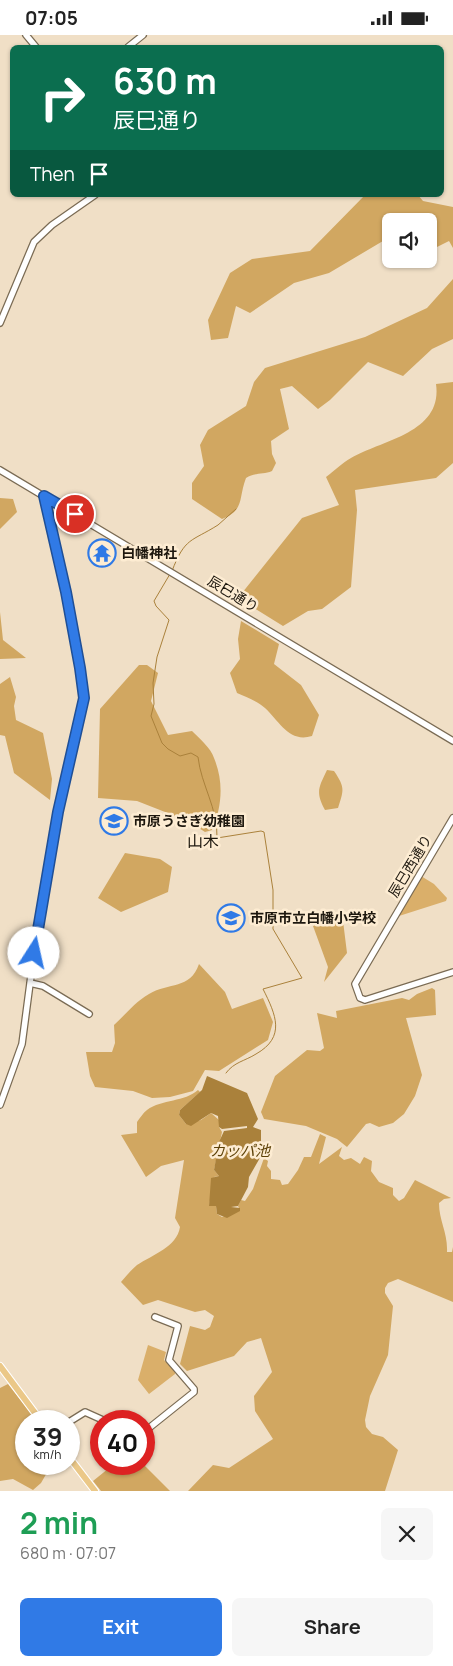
<!DOCTYPE html>
<meta charset="utf-8">
<style>
:root{--surface:#fff;--page:#f6f6f6;--text:#222;--muted:#767676;--accent:#307ae6}
body{margin:0;font-family:Manrope,"Noto Sans JP",sans-serif;background:var(--page);color:var(--text);height:100vh;display:flex;flex-direction:column;font-size:19px;white-space:nowrap}
*{box-sizing:border-box;margin:0}
p{font-size:16px;color:var(--muted)}
.icon{flex:none;width:28px;height:28px;fill:none;stroke:currentColor;stroke-width:2;stroke-linecap:round;stroke-linejoin:round}
.map{position:relative;height:1456px;overflow:hidden}
.details{display:flex;flex-direction:column;background:var(--surface);flex:1}
.details>*{flex:none}
.banner{position:absolute;left:10px;top:10px;width:434px;height:152px;border-radius:8px;box-shadow:0 1px 4px #0004;background:#0b6e4f;color:#fff;overflow:hidden}
.fabs{position:absolute;left:382px;top:178px;display:grid;gap:10px}
.fabs a{display:grid;place-items:center;width:55px;height:55px;border-radius:8px;background:var(--surface);box-shadow:0 1px 4px #0004;font-size:25px}
.speed{position:absolute;left:15px;top:1375px;display:flex;gap:10px;font-size:25px;font-weight:700;text-align:center}
.speed>*{display:grid;place-content:center;width:65px;height:65px;border-radius:50%;background:var(--surface);box-shadow:0 1px 4px #0004;line-height:1}
.speed small{font-size:12px;font-weight:400}
.speed .limit{border:8px solid #d22;background:#fff;color:#111}
.pin{position:absolute;display:grid;place-items:center;width:42px;height:42px;color:#fff;margin:-21px;border:2px solid #fff;border-radius:50%;box-shadow:0 1px 5px #0007}
.me{position:absolute;width:55px;margin:-28px;rotate:10deg;stroke-linejoin:round;filter:drop-shadow(0 0 4px #0008)}
.turn{display:flex;align-items:center;gap:18px;height:105px;padding:0 20px;font-size:22px}
.turn .icon{width:65px;height:65px;stroke-width:2.5}
.turn b{display:block;font-size:35px;line-height:42px}
.then{display:flex;align-items:center;height:48px;padding:0 20px;background:#0003;gap:10px;font-size:19px}
.round{display:grid;place-items:center;flex:none;width:52px;height:52px;border-radius:8px;background:var(--page)}
.summary{display:flex;align-items:center;justify-content:space-between;height:85px;padding:0 20px}
h1{font-size:30px;font-weight:700;line-height:38px;color:#1e9e55}
.cta{display:flex;gap:10px;margin-top:auto;padding:10px 20px}
.cta a{flex:1;height:58px;border-radius:8px;background:var(--accent);color:#fff;font-size:20px;font-weight:700;line-height:58px;text-align:center}
.cta a+a{background:var(--page);color:var(--text)}
.status{display:flex;justify-content:space-between;align-items:center;height:35px;padding:0 25px;background:var(--surface);direction:ltr}
.status svg{height:14px;fill:currentColor}
.map>svg:first-child{display:block}
.green{fill:#daaf6a}
.forest{fill:#d1a761}
.water{fill:#aa813b}
.lines{fill:none;stroke-linecap:round;stroke-linejoin:round}
.stream{stroke:#aa813b;stroke-width:1}
.secondary-casing{stroke:#7a6b54;stroke-width:8}
.primary-casing{stroke:#fff;stroke-width:8}
.secondary{stroke:#fff;stroke-width:5.5}
.primary{stroke:#ebc888;stroke-width:6}
.route-casing{stroke:#1f4f96;stroke-width:12}
.route{stroke:#307ae6;stroke-width:9}
.labels{text-anchor:middle;stroke-width:5;stroke-linejoin:round;paint-order:stroke}
.poi-label{font-size:14px;font-weight:bold;fill:#1d170e;stroke:#fdecd2;text-anchor:start}
.street-label{font-size:14px;fill:#1d170e;stroke:#fdecd2}
.water-label{font-size:15px;font-style:italic;fill:#5e4208;stroke:#fdecd2}
.quarter-label{font-size:16px;fill:#1d170e;stroke:#fdecd2}
</style>
<div class="status"><b>07:05</b><svg viewBox="0 0 49 12"><path d="M0 12V9h3v3zM5 12V6h3v6zM10 12V3h3v9zM15 12V0h3v12zM26 1h20v11H26zM47 4h2v5h-2z"/></svg></div>
<div class="map">
<svg width="453" height="1456" viewBox="0 0 453 1456">
<rect width="100%" height="100%" fill="#f0dfc6"/>
<path class="green" d="M421,841L434,849L447,863L446,866L399,881L398,880Z
M148,1310L166,1317L164,1325L175,1335V1339L149,1359L138,1345Z"/>
<path class="forest" d="M365,160H418L423,166L453,172V213L449,206L429,216V186H391V204L388,203L329,238L294,248L250,278L236,271L228,303L211,305L208,285L230,238L252,224L310,216Z
M453,244V304L432,314L403,341L368,327L330,365L318,374L292,351L280,354L289,394L271,406L272,419L276,428L272,436C263,440 255,437 246,443C238,464 245,475 222,484L192,464V448L204,431L200,410L208,395L246,371L254,347L265,333L365,302L427,273Z
M453,347V428L436,443L355,455L357,475L351,552L322,574L308,576L283,591L243,566L242,558L302,483L339,470L326,442C334,436 342,428 351,423C382,405 443,398 436,349Z
M0,463L13,464L17,477L0,494Z
M0,577L3,605L26,623L0,624Z
M241,586L279,609L274,629L301,650L319,680L312,701C289,708 280,687 265,673C257,666 246,662 237,658L230,638L240,624L238,604Z
M139,630H147L158,638L151,666L168,700L192,696C199,703 211,713 214,723C224,747 222,772 212,795L205,797L188,786L137,766L98,763L100,674Z
M10,642L16,662L14,671L16,685L43,698L52,744L50,765L14,738L5,701L0,700V649Z
M327,735L334,736C345,752 344,755 338,773L325,775C315,757 319,752 327,735Z
M125,818L160,824L172,832L168,857L121,877L98,863Z
M330,879L343,886L347,918L324,947L328,932L313,891Z
M199,929L225,957L232,974L263,963L273,987L268,1005L219,1036L205,1035L193,1056L170,1062L152,1063L133,1056L95,1052L90,1041L86,1017H112L115,1008L114,990C126,979 135,967 149,959C169,947 190,955 199,929Z
M432,953L435,955L436,980L406,983L422,1040L415,1061L404,1079L393,1088L379,1092L370,1088L366,1089L347,1112L337,1104L306,1091L264,1084L261,1077L275,1041L307,1015L320,1016L324,1013L317,978L337,983L336,976L402,963L409,965L417,959Z
M198,1055L200,1057L180,1075L179,1080L186,1089L201,1085L211,1078L219,1085V1092L222,1097L214,1135L219,1141L214,1142L209,1171H216L217,1179L222,1182L240,1175L238,1171L241,1165L245,1166L253,1154L264,1123L268,1126L267,1131L271,1136V1144L280,1145L282,1150L288,1149L298,1135L304,1122H311L320,1099L326,1102L319,1129L342,1112L339,1121L344,1125L351,1123L360,1129L364,1122L372,1126L371,1136L379,1147L393,1153V1160L399,1166L404,1163L415,1145L451,1163L444,1164L439,1168C439,1186 448,1198 447,1217H452L453,1212V1267L398,1244L388,1248L385,1253V1258L393,1271L388,1320L370,1361L365,1385L366,1392L372,1399L383,1402L398,1415L385,1456H188L213,1430L229,1433L273,1404L255,1376L254,1361L272,1337L261,1303L247,1307L234,1321L187,1336L180,1329L190,1291L205,1295L210,1292L214,1281L205,1275L195,1277L158,1265L143,1270L121,1247C126,1241 131,1235 137,1230C152,1220 177,1212 180,1192L175,1183L184,1125L161,1131L146,1142L121,1100L137,1098V1087C140,1083 143,1078 147,1075C162,1064 185,1067 198,1055Z
M8,1349L37,1386H26V1429H52L41,1448L33,1455L13,1444L0,1446V1353Z
M114,1429H143L170,1456H101L93,1446Z"/>
<path class="water" d="M207,1041L247,1058L258,1084L253,1092L261,1095V1121L249,1142L248,1152L238,1171L231,1172L240,1173V1176L227,1183L217,1179L216,1171H209L211,1143L219,1141L214,1135L219,1107L224,1096L247,1093V1091L222,1094L219,1092L218,1081L211,1078L191,1091L186,1089L179,1080L180,1075L202,1055Z"/>
<g class="lines">
<path class="stream" d="M172,536C185,502 191,507 218,490C224,485 230,479 236,474
M170,539L154,566L156,571L169,585L157,622L153,648L154,669L151,681L162,708L168,714L180,721L191,718L198,722C201,750 218,773 217,803L261,796L264,797L273,855V894L302,943L263,954C276,980 286,1002 256,1019C245,1026 234,1027 226,1038"/>
<g class="secondary-casing">
<path id="secondary" d="M26,0L36,12
M128,12L143,0
M0,288L34,207L52,190L95,160
M0,435L453,706
M453,783L355,949L360,963L365,965L453,937
M30,948L43,951L89,979
M0,1070L22,1009L34,918L58,777L84,663L80,633L66,557L44,461
M69,1387L85,1377L105,1386
M144,1397L194,1357V1354L169,1325L178,1291L155,1282"/>
</g>
<g class="primary-casing">
<path id="primary" d="M0,1331L41,1386
M69,1422L95,1456"/>
</g>
<use href="#secondary" class="secondary"/>
<use href="#primary" class="primary"/>
</g>
<g class="lines">
<g class="route-casing">
<path id="route" d="M34,918L58,777L84,663L80,633L66,557L44,461L75,479"/>
</g>
<use href="#route" class="route"/>
</g>
<defs>
<g id="temple-ring" transform="scale(1.4375)"><circle r="9.5" fill="#fdecd2" stroke="#307ae6" stroke-width="1.5"/><path d="M0-6L5-2H3V0L6.5 2.5H4V6H1.5V3h-3V6H-4V2.5H-6.5L-3 0V-2H-5Z" fill="#307ae6"/></g>
<g id="school-ring" transform="scale(1.4375)"><circle r="9.5" fill="#fdecd2" stroke="#307ae6" stroke-width="1.5"/><path d="M0-5L7-2L0 1L-7-2ZM-4 1L0 2.5L4 1V4Q0 6-4 4Z" fill="#307ae6"/></g>
</defs>
<g fill-rule="evenodd">
<use href="#temple-ring" x="102" y="518"/>
<use href="#school-ring" x="114" y="786"/>
<use href="#school-ring" x="231" y="883"/>
</g>
<g class="labels">
<g class="poi-label">
<text x="121" y="523">白幡神社</text>
<text x="133" y="791">市原うさぎ幼稚園</text>
<text x="250" y="888">市原市立白幡小学校</text>
</g>
<g class="street-label">
<text transform="translate(233 559) rotate(31)" y="5">辰巳通り</text>
<text transform="translate(410 831) rotate(-59)" y="5">辰巳西通り</text>
</g>
<g class="water-label">
<text x="240" y="1121">カッパ池</text>
</g>
<g class="quarter-label">
<text x="203" y="812">山木</text>
</g>
</g>
</svg>
<div class="fabs">
<a><svg class="icon" aria-label="sound" viewBox="0 0 24 24"><path d="M4 9h4l5-4v14l-5-4H4zM17 9q2 3 0 6"/></svg></a>
</div>
<div class="speed"><div>39<small>km/h</small></div><div class="limit">40</div></div>
<div class="pin" style="left:75px;top:479px;background:#d93025"><svg class="icon" aria-label="arrive" viewBox="0 0 24 24"><path d="M6 21V4h12l-3 4 3 4H6"/></svg></div>
<svg class="me" style="left:34px;top:918px" viewBox="-20 -20 40 40"><circle r="19" fill="#fff"/><path d="M0-13L10 11 0 6-10 11z" fill="#307ae6"/></svg>
<div class="banner">
<div class="turn"><svg class="icon" aria-label="right" viewBox="0 0 24 24"><path d="M7 20v-9h11M14 6l5 5-5 5"/></svg><div><b>630 m</b>辰巳通り</div></div>
<div class="then">Then<svg class="icon" aria-label="arrive" viewBox="0 0 24 24"><path d="M6 21V4h12l-3 4 3 4H6"/></svg></div>
</div>
</div>
<section class="details">
<div class="summary"><div><h1>2 min</h1><p>680 m · 07:07</p></div><a class="round"><svg class="icon" aria-label="close" viewBox="0 0 24 24"><path d="M6 6l12 12M18 6L6 18"/></svg></a></div>
<div class="cta"><a>Exit</a><a>Share</a></div>
</section>
